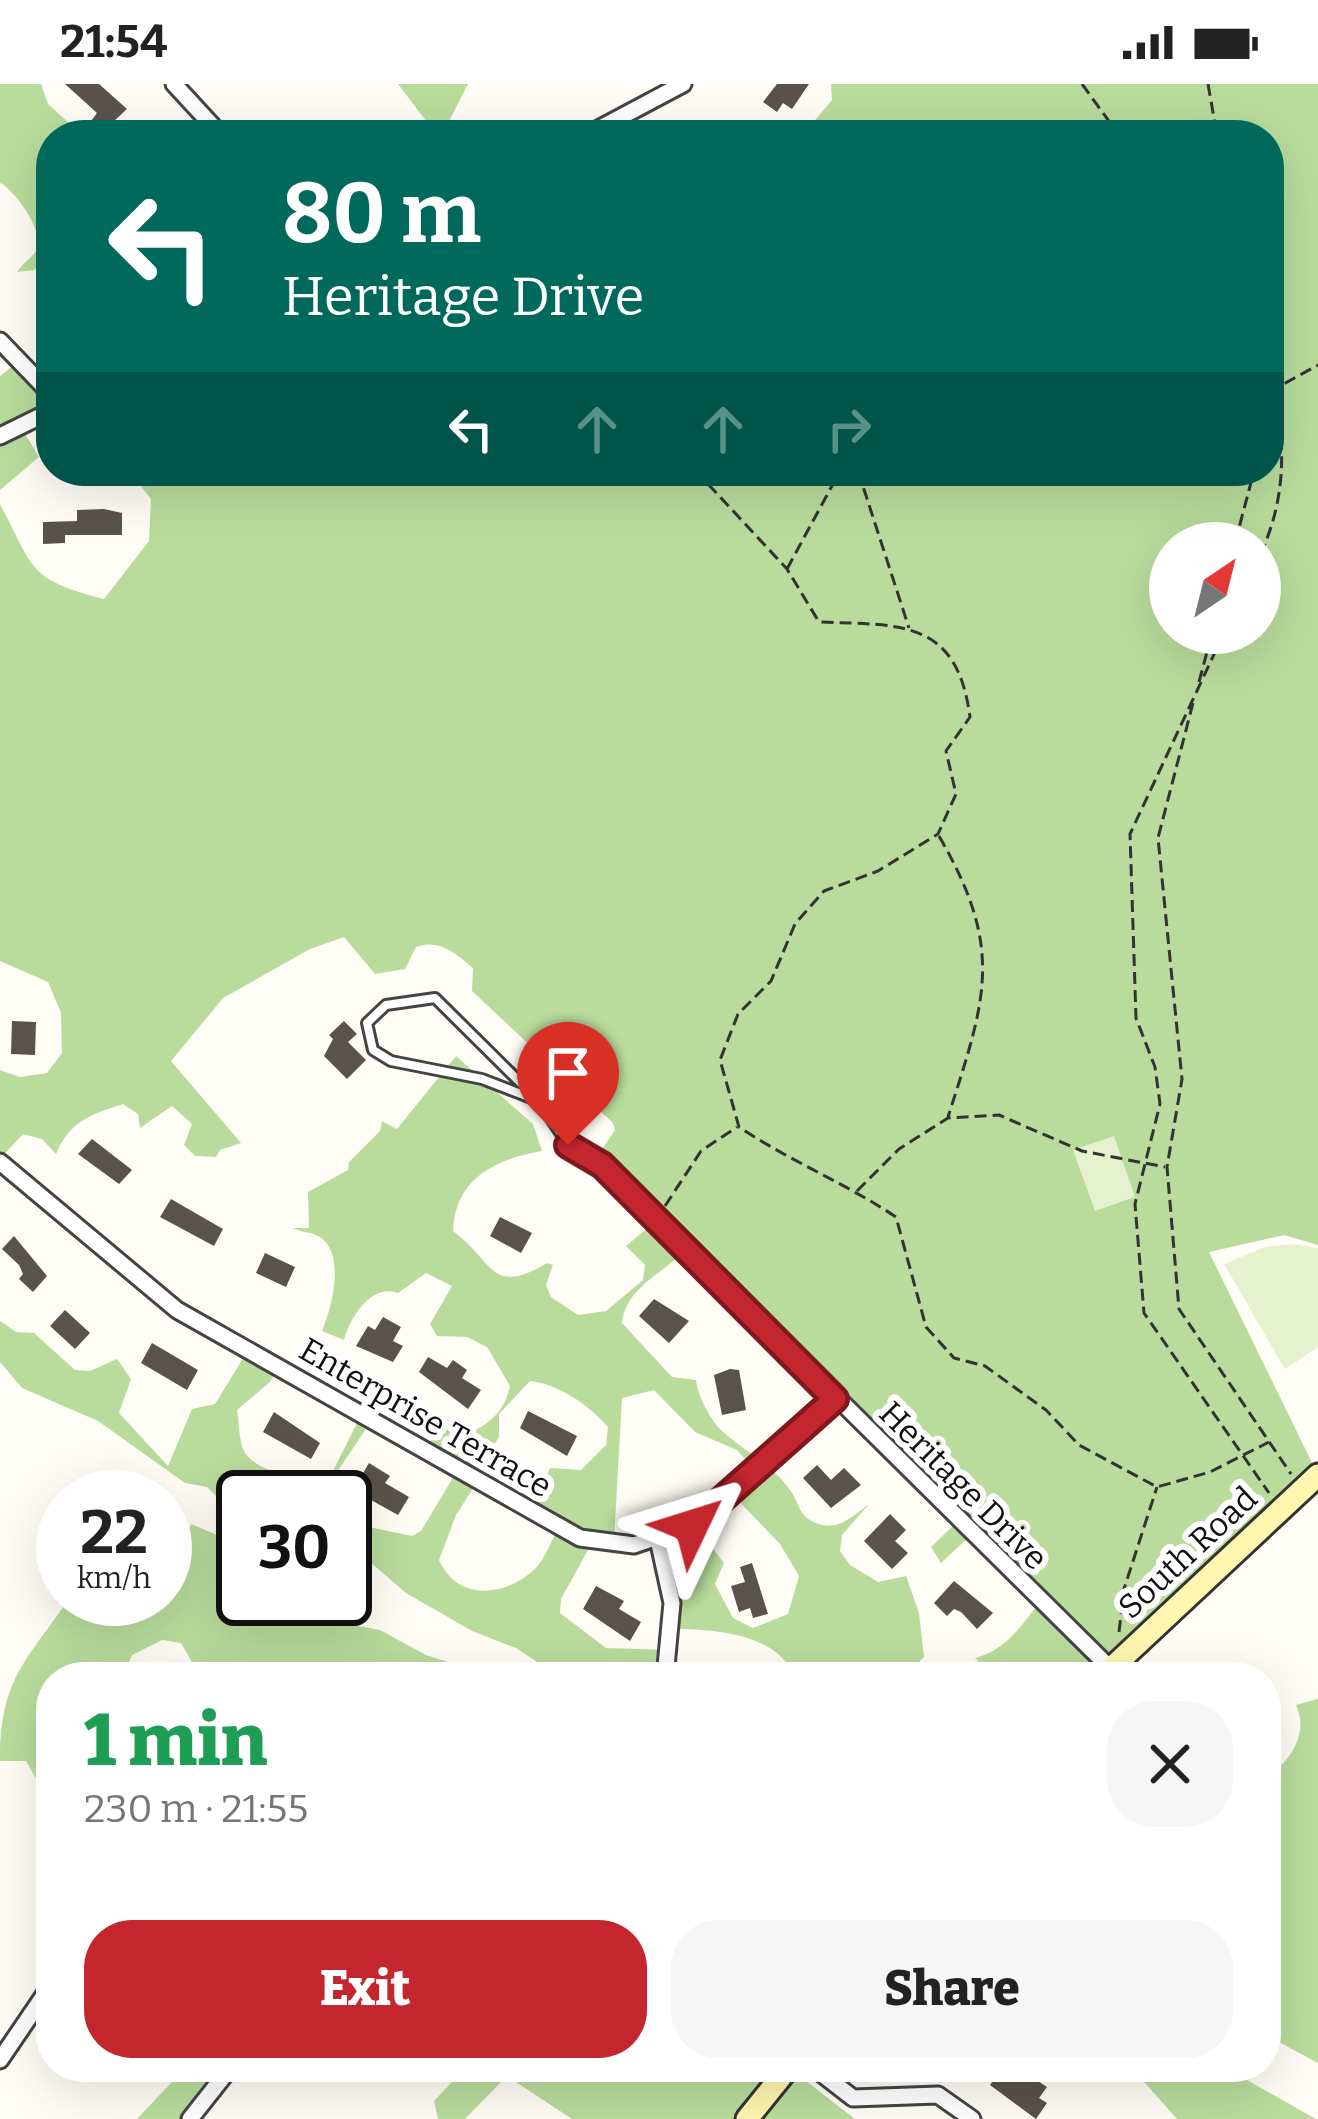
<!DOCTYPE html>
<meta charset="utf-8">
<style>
:root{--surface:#fff;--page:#f6f6f6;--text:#222;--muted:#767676;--accent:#c4262e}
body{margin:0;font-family:Bitter,serif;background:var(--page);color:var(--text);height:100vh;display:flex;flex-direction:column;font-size:45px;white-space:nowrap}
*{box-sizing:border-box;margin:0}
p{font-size:39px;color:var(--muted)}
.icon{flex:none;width:66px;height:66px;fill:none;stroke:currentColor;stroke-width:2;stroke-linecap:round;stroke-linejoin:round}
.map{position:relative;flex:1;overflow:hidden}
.drawer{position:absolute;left:36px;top:1578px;width:1245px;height:420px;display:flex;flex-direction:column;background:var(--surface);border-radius:48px;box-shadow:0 12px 48px #0002}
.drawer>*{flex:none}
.top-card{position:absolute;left:36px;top:36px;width:1248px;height:366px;border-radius:48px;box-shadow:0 12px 48px #0002;background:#00695c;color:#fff;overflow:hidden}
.needle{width:78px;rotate:35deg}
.controls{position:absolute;left:1149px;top:438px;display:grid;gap:24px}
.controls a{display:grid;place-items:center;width:132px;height:132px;border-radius:50%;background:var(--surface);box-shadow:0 12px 48px #0002;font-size:60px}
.speed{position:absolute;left:36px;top:1386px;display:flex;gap:24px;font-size:60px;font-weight:700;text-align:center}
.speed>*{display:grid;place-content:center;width:156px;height:156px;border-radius:50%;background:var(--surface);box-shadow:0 12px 48px #0002;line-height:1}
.speed small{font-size:30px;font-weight:400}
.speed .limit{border:6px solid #111;border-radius:18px;background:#fff;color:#111}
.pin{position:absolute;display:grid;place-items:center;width:102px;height:102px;color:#fff;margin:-123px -51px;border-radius:50% 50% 50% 0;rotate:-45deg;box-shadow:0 0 12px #0007}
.pin .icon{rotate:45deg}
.me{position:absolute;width:132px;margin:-66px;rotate:49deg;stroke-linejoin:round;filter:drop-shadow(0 0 9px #0008)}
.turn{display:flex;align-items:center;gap:42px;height:252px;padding:0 48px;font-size:54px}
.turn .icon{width:156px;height:156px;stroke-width:2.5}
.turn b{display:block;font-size:84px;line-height:102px}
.lanes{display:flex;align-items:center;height:114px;padding:0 48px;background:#0003;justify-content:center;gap:60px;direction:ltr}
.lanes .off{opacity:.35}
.round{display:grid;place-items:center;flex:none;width:126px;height:126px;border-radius:48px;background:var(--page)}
.overview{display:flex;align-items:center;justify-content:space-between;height:204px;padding:0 48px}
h1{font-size:72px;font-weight:800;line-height:90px;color:#1e9e55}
.action{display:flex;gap:24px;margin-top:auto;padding:24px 48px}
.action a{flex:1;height:138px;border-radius:48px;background:var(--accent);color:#fff;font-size:48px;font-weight:800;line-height:138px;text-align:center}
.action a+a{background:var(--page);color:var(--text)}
.status{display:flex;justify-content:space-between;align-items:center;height:84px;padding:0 60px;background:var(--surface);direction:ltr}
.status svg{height:33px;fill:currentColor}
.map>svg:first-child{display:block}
.forest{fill:#b9dc9c;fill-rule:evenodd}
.pitch{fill:#e6f2cf}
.building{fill:#5a524d}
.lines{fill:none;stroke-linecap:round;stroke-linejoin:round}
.lane-casing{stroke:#444;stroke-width:14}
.street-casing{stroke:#444;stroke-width:21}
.secondary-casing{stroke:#333;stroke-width:27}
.path{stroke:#333;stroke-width:3;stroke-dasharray:12 6;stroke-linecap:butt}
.lane{stroke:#fff;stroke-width:8}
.street{stroke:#fff;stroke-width:15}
.secondary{stroke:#fff6b0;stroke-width:21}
.route-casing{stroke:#7f191e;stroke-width:30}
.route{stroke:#c4262e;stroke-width:21}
.labels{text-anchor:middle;stroke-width:12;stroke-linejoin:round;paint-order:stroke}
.street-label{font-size:33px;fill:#111;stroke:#fff}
</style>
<div class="status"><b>21:54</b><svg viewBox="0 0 49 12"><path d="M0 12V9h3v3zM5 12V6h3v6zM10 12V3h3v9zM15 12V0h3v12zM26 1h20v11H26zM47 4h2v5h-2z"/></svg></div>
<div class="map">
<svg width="1318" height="2035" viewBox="0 0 1318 2035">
<rect width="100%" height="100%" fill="#fffdf5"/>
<path class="forest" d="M0,0H41L48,20L70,40V51H51V172L34,186L17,188C22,180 34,172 37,165C45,148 14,105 0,99Z
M398,0H468L448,39L433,46Z
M831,0H1318V1161L1284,1151L1209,1168L1317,1389L1101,1593H995L975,1574C1005,1566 1020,1544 1039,1519L972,1450L941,1479L931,1463L956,1439L685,1166C662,1191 626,1203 622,1239L672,1293L696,1296C697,1310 710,1335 720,1345C743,1367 771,1379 790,1406C800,1419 798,1434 819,1440C839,1447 854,1431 869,1420L842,1451L840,1467L850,1481L878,1498L906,1492L919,1529L924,1573L904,1593H794C779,1550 714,1545 674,1545L659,1460L694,1441L724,1479L715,1500L733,1534L753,1544L788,1530L799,1492L780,1460L731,1409L753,1384L737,1366L695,1348L654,1306L622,1314L614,1457H593L561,1515L560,1529L606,1564L670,1566L665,1593H560L516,1564L472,1547L406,1509L371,1479L345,1470V1438L412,1452L421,1447L457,1387L427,1365L442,1333L472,1347C493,1339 505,1324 510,1302L487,1263L467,1253L437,1252L430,1240L452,1202L426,1189L398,1209C372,1199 350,1233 344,1256L322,1247C332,1223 346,1171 320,1153C313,1148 302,1149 293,1144H309L308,1108L348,1086L349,1078L380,1047L382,1037L397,1045L456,972L533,1040L542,1067C495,1075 455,1095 453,1147C494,1177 490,1213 547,1179L553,1181L546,1201L551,1213L578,1231L606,1227L643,1196L645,1181L626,1162L656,1137L595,1076L615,1046L613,1039L472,907L473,884C457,870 438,854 416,863L405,885L375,890L344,853L310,865L223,914L171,977L241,1059L220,1066L216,1073L195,1072L184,1061L192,1040L172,1022L140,1044L138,1030L123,1020C90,1031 70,1037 56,1070L42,1055L23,1050L0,1075V986L20,993L47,989L62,969L61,929L48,898L0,877V420C35,486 27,495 104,515L149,457L151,415L129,387L203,392L256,387H1269V51H779L805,48L832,16ZM1170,459H1260V549H1170ZM530,1297C559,1300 590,1322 608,1343L606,1361L581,1386L550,1384L534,1425L559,1443C552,1455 545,1475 535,1485C505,1513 458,1518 439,1476L456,1431L477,1398L475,1391L499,1353V1330Z
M19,277L51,308V326L21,343L39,373L0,406V292Z
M0,1237L16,1248L34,1249L75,1286L90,1287L117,1275L131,1295L119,1329L168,1382L192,1325L215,1320L248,1266L278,1283L270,1298L237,1326C239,1337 239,1355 243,1365C254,1391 312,1398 332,1389L361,1331L372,1336L335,1391L332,1413H243V1423L228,1424L207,1403L185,1399L98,1337L22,1304L0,1278Z
M191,1440L224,1454L228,1469L243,1472V1515H297L342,1539L380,1546L426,1571L495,1593H217L205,1581L192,1578L181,1559L162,1556L132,1571L123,1593H51V1706L46,1712L26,1677H0C0,1596 25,1578 69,1515H165V1472L179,1475Z
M1318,1615V1979L1266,1951V1693C1291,1678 1309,1649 1296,1621Z
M186,1983H227L189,2035H137Z
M455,1983H788L855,2035H572L507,1992L465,2035H438L434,2017L451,1999Z
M1109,1983H1224L1316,2035H1177L1145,1999Z"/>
<path class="pitch" d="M1114,1052L1135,1113L1095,1127L1073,1066Z
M1294,1160L1318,1164V1263L1285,1285L1224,1180L1265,1163Z"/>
<path class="building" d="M65,0H99L127,25L99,51L88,41L97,29Z
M777,0H809L792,25L783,19L777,28L763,18Z
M104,425L122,429V451H65V459L43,460V438L77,437V426Z
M12,937L36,938L35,971L11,970Z
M344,937L357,950L348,958L366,976L347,995L324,972L333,955L329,951Z
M92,1055L132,1086L119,1100L78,1070Z
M171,1115L223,1145L214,1162L160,1133Z
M500,1133L532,1149L521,1169L490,1152Z
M14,1152L47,1192L33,1208L19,1195L23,1190L19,1181L2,1165Z
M265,1169L295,1183L286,1203L256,1189Z
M654,1215L689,1237L669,1259L639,1232Z
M65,1226L90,1249L75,1265L50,1242Z
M383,1233L401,1243L393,1257L403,1262L393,1278L356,1262L368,1242L375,1246Z
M152,1259L198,1286L187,1306L141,1279Z
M428,1273L447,1284L453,1276L467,1286L462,1294L481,1306L468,1325L419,1288Z
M730,1285L739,1286L746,1326L722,1331L714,1291Z
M528,1327L577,1352L567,1372L520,1344Z
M274,1328L320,1359L311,1375L263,1348Z
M369,1379L390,1392L385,1399L409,1413L398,1431L353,1406Z
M817,1381L831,1396L844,1384L861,1401L831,1424L803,1394Z
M890,1430L906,1446L895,1457L908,1469L892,1485L864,1457Z
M752,1479L768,1530L753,1534L750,1524L739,1528L731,1502L745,1498L740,1483Z
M954,1497L993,1529L977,1545L961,1528L954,1525L947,1532L934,1519Z
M596,1502L624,1517L619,1525L641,1538L630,1557L583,1525Z
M1002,1983H1027L1024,1988L1047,2003L1039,2014L1047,2019L1036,2035L990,2001Z"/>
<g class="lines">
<g class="lane-casing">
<path id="lane" d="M539,1017L482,995L391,977L373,966L367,939L386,921L435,914L539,1017L568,1060"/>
</g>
<g class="street-casing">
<path id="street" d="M174,0L221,51
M587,51L683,0
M0,257L51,310
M0,352L51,327
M569,1061L602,1081L1110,1584
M0,1078L177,1226L580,1454L634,1461L692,1441L835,1315
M658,1455L672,1519L665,1593
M0,1976L51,1901
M813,1983L853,2014L938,2011L972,2035
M190,2035L231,1983"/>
</g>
<g class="secondary-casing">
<path id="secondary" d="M1102,1593L1318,1391
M747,2035L789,1983"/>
</g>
<path class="path" d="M1082,0L1119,51
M1208,0L1217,51
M1269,308L1318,281
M696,387L787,485L819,538C901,541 957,535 970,633L946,667L956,710L938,750L878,787L824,807L795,840L771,897L738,930L720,976L739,1043C790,1077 845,1099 896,1133L926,1243L954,1274L985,1282L1046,1326L1079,1361L1157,1403L1210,1388L1269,1358
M858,387L909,544
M1235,459L1254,387
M1260,471C1286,416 1288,355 1269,296
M787,485L840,387
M1224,549L1130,750L1136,934L1155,983L1160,1020L1135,1120L1144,1229L1269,1409
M1199,598L1212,549
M1193,619L1158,754L1182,995L1167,1083L1179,1225L1291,1390
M939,752C1005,866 986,914 948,1033
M857,1107L899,1065L948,1034L999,1031L1082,1067L1165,1083
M665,1122L701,1067L737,1043
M1119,1548L1124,1505L1157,1403"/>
<use href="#lane" class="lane"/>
<use href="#street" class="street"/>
<use href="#secondary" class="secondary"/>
</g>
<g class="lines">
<g class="route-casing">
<path id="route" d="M568,1061L602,1081L835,1315L692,1442"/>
</g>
<use href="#route" class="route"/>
</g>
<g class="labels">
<g class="street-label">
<text transform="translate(426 1333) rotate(30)" y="12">Enterprise Terrace</text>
<text transform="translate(964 1401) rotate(45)" y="12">Heritage Drive</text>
<text transform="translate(1187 1468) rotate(-43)" y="12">South Road</text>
</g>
</g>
</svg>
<div class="controls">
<a><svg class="needle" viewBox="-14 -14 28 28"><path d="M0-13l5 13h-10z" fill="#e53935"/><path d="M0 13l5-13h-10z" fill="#767676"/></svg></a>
</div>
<div class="speed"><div>22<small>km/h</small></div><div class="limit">30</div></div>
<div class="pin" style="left:568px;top:1061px;background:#d93025"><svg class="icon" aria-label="arrive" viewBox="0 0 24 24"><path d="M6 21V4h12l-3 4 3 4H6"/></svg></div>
<svg class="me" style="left:692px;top:1442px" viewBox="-20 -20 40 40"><path d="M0-17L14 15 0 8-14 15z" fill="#c4262e" stroke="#fff" stroke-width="4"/></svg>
<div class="top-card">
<div class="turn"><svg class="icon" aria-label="left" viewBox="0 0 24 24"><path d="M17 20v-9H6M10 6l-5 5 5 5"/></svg><div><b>80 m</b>Heritage Drive</div></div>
<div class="lanes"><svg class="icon" aria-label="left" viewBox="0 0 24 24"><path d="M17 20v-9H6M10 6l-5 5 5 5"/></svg><svg class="icon off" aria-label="ahead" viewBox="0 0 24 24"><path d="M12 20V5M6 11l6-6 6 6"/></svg><svg class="icon off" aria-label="ahead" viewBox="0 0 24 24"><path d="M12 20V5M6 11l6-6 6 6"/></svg><svg class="icon off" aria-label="right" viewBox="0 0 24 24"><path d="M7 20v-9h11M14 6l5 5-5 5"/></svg></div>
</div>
<section class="drawer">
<div class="overview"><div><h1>1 min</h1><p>230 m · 21:55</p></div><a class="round"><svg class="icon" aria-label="close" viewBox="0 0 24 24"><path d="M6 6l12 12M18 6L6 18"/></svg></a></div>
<div class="action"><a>Exit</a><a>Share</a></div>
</section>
</div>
